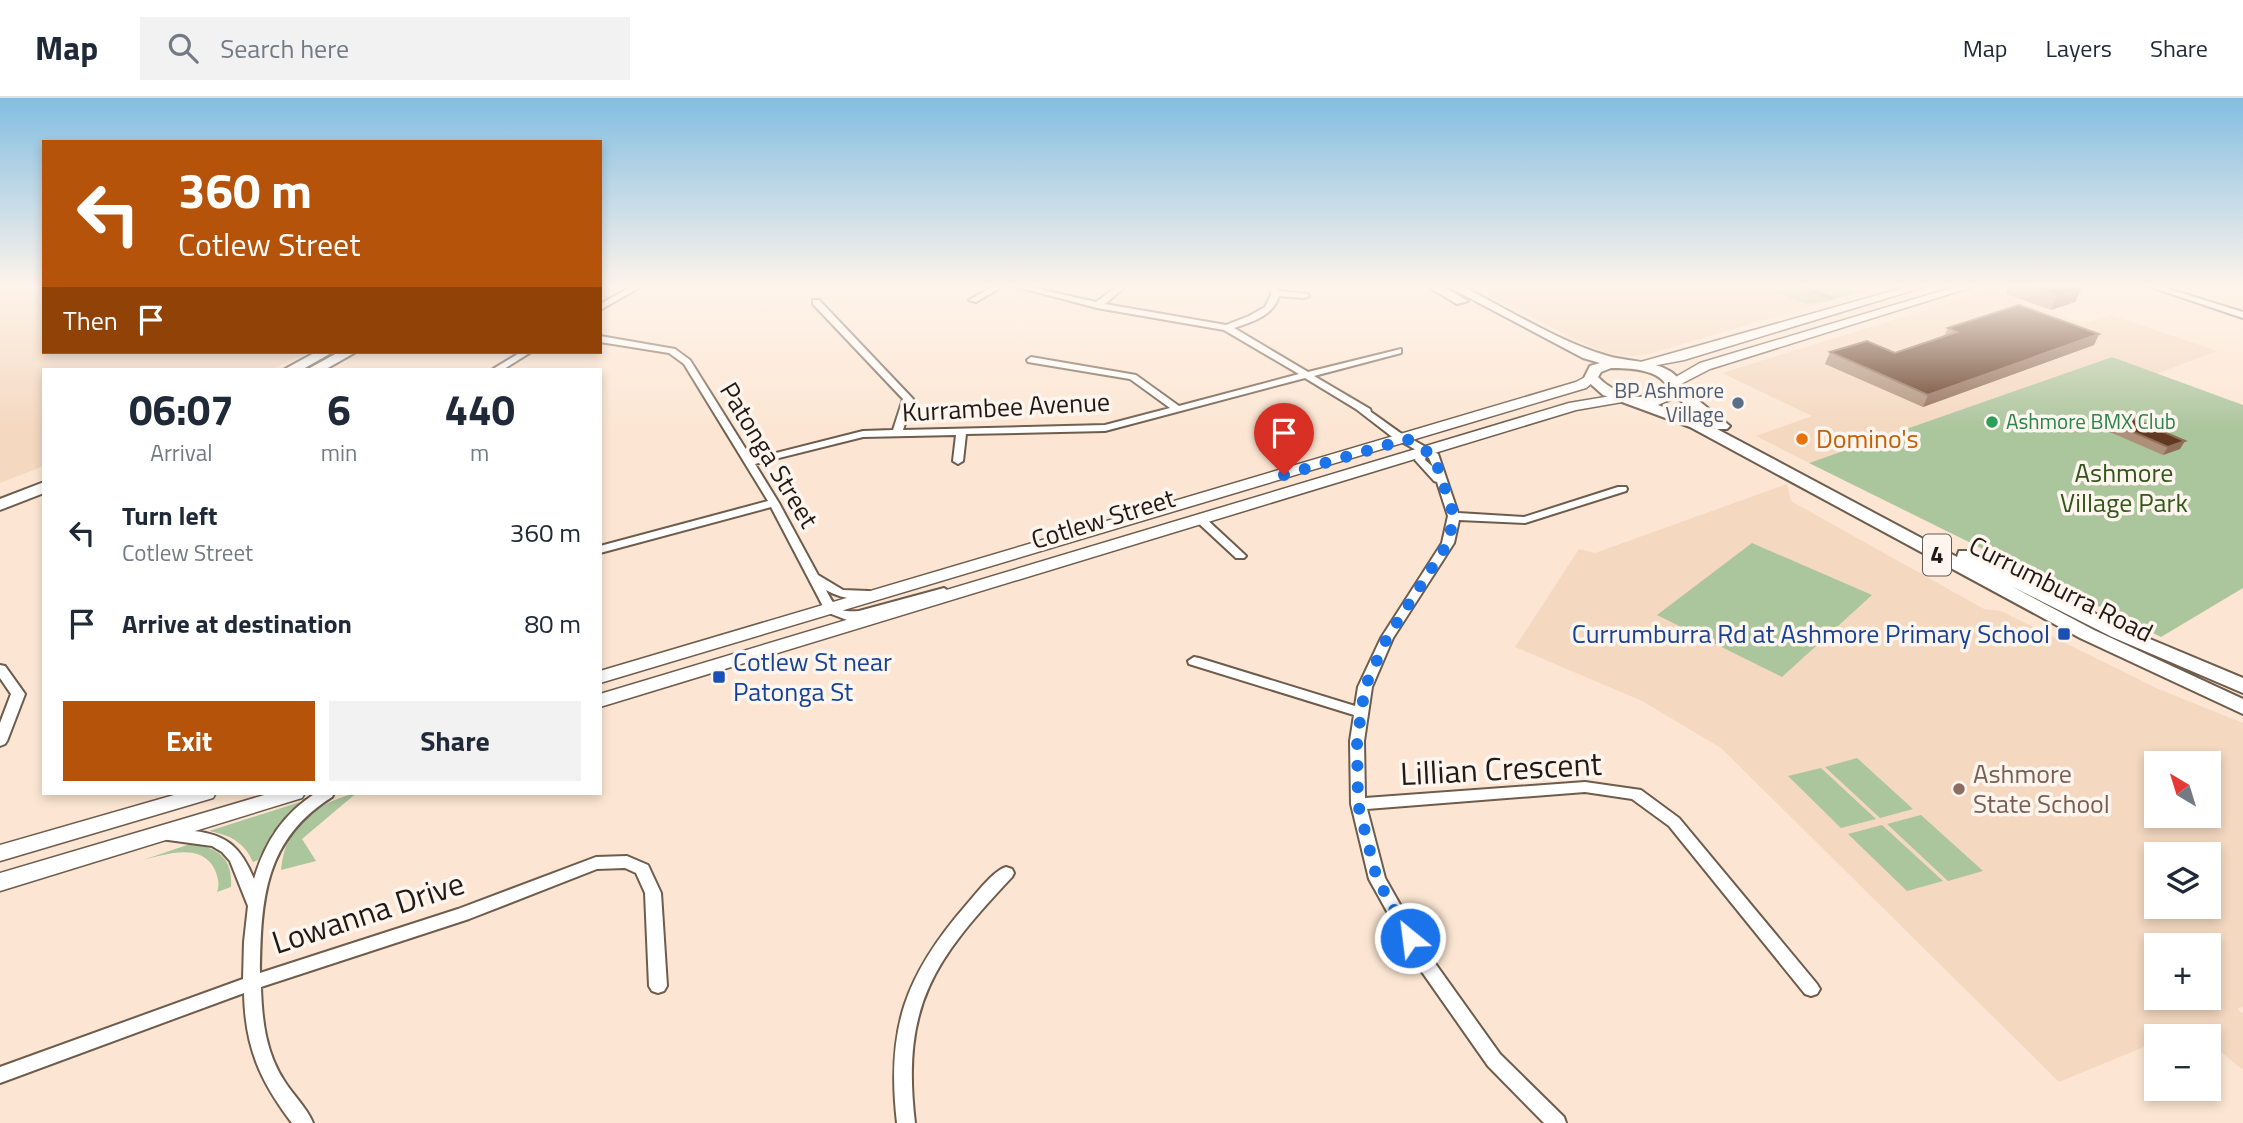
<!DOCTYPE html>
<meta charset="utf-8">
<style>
:root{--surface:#fff;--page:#f2f2f3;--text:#1f2937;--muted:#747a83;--line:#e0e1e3;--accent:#b45309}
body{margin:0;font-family:"Titillium Web",sans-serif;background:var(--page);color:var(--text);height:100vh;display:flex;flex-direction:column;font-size:26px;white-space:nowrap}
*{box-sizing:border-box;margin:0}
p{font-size:23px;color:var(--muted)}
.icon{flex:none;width:38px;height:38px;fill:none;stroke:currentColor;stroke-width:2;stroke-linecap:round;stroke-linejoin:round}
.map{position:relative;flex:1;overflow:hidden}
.details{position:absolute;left:42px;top:270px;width:560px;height:427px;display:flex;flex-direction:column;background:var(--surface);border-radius:0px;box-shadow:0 4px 10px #0003}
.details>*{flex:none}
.banner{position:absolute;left:42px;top:42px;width:560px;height:214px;border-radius:0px;box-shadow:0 4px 10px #0003;background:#b45309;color:#fff;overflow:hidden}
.needle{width:46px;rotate:322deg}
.fabs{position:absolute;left:2144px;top:653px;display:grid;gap:14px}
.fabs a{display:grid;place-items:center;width:77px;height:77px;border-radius:0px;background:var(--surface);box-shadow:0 4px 10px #0003;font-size:35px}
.pin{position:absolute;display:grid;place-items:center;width:60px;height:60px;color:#fff;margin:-72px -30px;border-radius:50% 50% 50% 0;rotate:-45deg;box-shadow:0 0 7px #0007}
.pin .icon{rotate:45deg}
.me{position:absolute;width:77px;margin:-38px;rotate:331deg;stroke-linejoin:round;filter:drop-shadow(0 0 5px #0008)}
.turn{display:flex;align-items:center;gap:24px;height:147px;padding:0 21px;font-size:32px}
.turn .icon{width:91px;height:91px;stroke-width:2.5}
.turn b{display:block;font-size:49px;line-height:60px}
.then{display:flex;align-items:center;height:66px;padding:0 21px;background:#0003;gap:14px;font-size:26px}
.eta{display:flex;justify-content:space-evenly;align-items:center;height:119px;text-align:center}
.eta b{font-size:42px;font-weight:700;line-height:49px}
.action{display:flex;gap:14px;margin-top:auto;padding:14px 21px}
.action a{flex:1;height:80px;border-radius:0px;background:var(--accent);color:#fff;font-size:28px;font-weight:700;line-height:80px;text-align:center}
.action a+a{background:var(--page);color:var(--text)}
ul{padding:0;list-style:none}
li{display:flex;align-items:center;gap:21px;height:91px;padding:0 21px}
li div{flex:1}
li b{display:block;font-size:26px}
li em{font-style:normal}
header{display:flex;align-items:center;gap:42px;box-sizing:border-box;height:98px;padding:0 35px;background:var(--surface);border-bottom:2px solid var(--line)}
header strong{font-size:33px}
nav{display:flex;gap:38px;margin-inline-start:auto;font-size:24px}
.search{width:490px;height:63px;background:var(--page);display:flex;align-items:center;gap:18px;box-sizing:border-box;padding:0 24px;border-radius:0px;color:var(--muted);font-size:26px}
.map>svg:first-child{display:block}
.built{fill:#f4d8c0;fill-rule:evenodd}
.green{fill:#abc59d}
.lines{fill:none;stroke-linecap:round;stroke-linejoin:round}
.stream{stroke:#6c979e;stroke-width:3.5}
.minor-casing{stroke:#6e5c4c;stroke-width:4}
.secondary-casing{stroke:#6e5c4c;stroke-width:3}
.primary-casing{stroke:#6e5c4c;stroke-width:4}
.minor{fill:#fff;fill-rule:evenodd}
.secondary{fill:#fff;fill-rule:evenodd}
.primary{fill:#fff;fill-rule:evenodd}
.wall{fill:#ae907a}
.shaded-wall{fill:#906d57}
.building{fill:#613922;stroke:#906d57;stroke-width:2}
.route{stroke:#1a73e8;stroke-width:12;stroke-dasharray:0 21.6}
.service-dot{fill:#5c6f8a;stroke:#fef6ee;stroke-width:2.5}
.leisure-dot{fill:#2e9e5b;stroke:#fef6ee;stroke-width:2.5}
.food-dot{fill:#e8710a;stroke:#fef6ee;stroke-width:2.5}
.transit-dot{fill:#1a4fb4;stroke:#fef6ee;stroke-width:2.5}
.education-dot{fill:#8d6e63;stroke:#fef6ee;stroke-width:2.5}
.labels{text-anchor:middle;stroke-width:7;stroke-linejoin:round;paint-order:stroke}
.far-service-label{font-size:21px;fill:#4e5e75;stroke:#fef6ee;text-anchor:end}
.far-leisure-label{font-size:21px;fill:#27864d;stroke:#fef6ee;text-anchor:start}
.shield{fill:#fef6ee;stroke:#635b55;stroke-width:2}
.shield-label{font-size:24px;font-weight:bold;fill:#211913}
.street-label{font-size:26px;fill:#211913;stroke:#fef6ee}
.food-label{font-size:26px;fill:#c56008;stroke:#fef6ee;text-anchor:start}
.park-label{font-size:26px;fill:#33561a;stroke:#fef6ee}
.transit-label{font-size:26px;fill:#164399;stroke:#fef6ee;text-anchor:end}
.education-label{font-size:26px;fill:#785e54;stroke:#fef6ee;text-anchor:start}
.near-street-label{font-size:32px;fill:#211913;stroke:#fef6ee}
</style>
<header>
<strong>Map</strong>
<div class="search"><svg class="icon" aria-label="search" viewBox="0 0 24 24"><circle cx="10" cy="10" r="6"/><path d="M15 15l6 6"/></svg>Search here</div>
<nav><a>Map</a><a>Layers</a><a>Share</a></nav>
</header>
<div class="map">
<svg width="2243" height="1025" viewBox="0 0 2243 1025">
<rect width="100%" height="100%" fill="#fce6d3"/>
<path class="built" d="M0,188H44V254H309L272,271H44V368L0,385Z
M1514,188H1784L1825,204L1649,256L1630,258L1607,255L1589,248L1484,195Z
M1991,192L2083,226L2111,217L2217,253L2156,276L2112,259L1809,365L1756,338L1812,318L1722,275Z
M1787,386L1791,403L1984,511L2001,513L2156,590L2243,625V908L2237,911L2243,916V972L2209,944L2208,938H2202L2192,930L2172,938H2156V944L2059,984L1721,650L1642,603L1515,549L1579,451L1595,455ZM2156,665H2208V718H2156ZM2156,756H2208V808H2156ZM2156,847H2208V900H2156Z"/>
<path class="green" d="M1759,188H1884L1825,204L1806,206Z
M2112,259L2243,307V490L2161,539L1809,365Z
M1752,445L1872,497L1782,579L1657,517Z
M1857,660L1913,711L1880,720L1825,669Z
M1821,670L1876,721L1841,730L1788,678Z
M355,695H360L353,698L302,741L316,763L281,772C286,724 313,708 355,695Z
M300,704L272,735L258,762L253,764C244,744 230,737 209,733Z
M1921,717L1983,773L1948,783L1887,726Z
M1882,727L1943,783L1907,793L1848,736Z
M190,746C218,749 233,760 231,789L217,794C220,786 218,780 215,772C202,744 166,756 143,762Z"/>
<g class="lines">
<path class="stream" d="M1800,188L1831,200"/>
<g class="minor-casing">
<path id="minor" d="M633,188H642L600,212V206Z
M994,188H1003L976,204L969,202Z
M1013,188H1025L1096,204L1118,188H1126L1105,206L1226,227L1249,218L1265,209L1271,197L1270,188H1278L1279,193L1308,196L1309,198L1305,200L1279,198C1273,218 1252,224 1234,230L1308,274L1401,251V255L1314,278L1370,311L1371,314L1399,334L1438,356L1458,415L1524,419L1618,389H1626L1627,391L1626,393L1525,425L1459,422L1454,445L1393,540L1372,589L1364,643L1365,700L1585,684L1641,692L1679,720L1817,886L1820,891L1817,896L1811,898L1805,896L1669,728L1632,701L1585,694L1367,711L1385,780L1427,854L1500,956L1564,1019L1566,1025H1544L1488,968L1415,864L1369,781L1351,706L1350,643L1354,617L1189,566L1188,563L1194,559L1199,560L1355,608L1358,589L1381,540L1442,445L1448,418L1437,384L1434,383L1415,362L1418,353L1391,338L1356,311L1305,280L1105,333L966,336L963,363L958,366L953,363L956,337L863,339L755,366L779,405L818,477L843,492L869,493L875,497C862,505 839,500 826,492C835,509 838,515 859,513L944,490L950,494L948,497L859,521L847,522L826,514L771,409L600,455V448L768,403L684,266L669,255L600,244V238L675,251L690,262L752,361L863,333L893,332L903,301L813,206V202H819L913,301L903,332L1105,327L1170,310L1130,281L1028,264L1027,262L1031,259L1136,277L1179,308L1299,276L1224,232L1097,210ZM1426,358L1429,360L1433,369L1425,362Z
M2148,188H2159L2243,214V220Z
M521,254H531L504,271H493Z
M1199,417L1203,418L1244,456L1246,458L1244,460H1236L1195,422L1193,420Z
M0,567L5,568L25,596L7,643L5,646L0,648V625L11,596L0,580Z
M316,695H334L332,699C264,742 261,801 260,875L458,811L596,759L627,758L648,767L661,795L667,888L664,893L658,895L652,893L649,888L645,795L636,775L625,770L597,771L469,821L261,889C262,923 266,956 285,984C294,998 307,1010 313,1025H292C260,983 245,949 244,895L0,985V969L243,881L244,844L248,808L230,763L222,754L212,748L161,741L158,737L161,733C171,730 183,731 194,733C228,737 241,750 254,781C265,744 283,716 316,695Z
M1006,769L1012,771L1014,775L1012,779C934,862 901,907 915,1025H897C886,931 905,877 967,806C976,796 993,773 1006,769Z"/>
</g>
<g class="secondary-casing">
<path id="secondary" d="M1910,188H1927L1684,262L1636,271L1630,267Z
M1958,188H1975L1710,271L1679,287L1674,288L1667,284L1700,265Z
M1591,276L1598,280L1586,290L600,585V573L1576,284Z
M1623,296L1628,297V303L1576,312L600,609V596L1569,305Z
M181,695H216L213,700L0,763V747Z
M271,695H305L302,700L0,793V775Z"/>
</g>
<g class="primary-casing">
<path id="primary" d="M1427,188H1442L1468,203L1457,206Z
M1447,188H1462C1507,211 1559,244 1608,258C1630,265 1675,261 1683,290L1730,328L1727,331H1717L1957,459L1959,453H1971L2126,531L2243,580V595L2112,539L2011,488L2094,532L2243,601V616L2080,540L1690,329L1603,297L1584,280L1590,268L1600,265L1583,260ZM1611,270C1629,270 1662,271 1668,291C1648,307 1615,297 1598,279L1601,274ZM1676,299L1716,331L1658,307Z
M316,254H333L303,271H285Z
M339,254H356L326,271H308Z
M44,384V395L0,412V401Z"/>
</g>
<use href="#minor" class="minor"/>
<use href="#secondary" class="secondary"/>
<use href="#primary" class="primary"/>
</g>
<path class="wall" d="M2009,188H2076L2082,190L2075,204L2051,212L2006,196Z
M1948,230L2099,236L2094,247L1923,309L1825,266L1830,254L1895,255L1944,238Z
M2110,324L2180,351L2163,357L2105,332Z"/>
<path class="shaded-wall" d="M2082,190L2075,204L2051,212L2058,197Z
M2099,236L2094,247L1923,309L1928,297Z
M2185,343L2180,351L2163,357L2168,349Z"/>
<path class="building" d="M2030,188H2076L2082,190L2058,197Z
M2019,207L2099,236L1928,297L1830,254L1867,243L1895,255L1957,234L1948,230Z
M2127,318L2185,343L2168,349L2110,324Z"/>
<linearGradient id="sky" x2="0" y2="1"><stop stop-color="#83bee2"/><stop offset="0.57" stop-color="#fef4eb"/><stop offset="1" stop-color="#fef4eb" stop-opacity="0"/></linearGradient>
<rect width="2243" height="331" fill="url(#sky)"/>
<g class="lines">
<path class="route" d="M1284,377L1407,341L1434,358L1454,418L1448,445L1387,540L1365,589L1357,643L1358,706L1377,781L1410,840"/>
</g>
<circle class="service-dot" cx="1738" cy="305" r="7"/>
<circle class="leisure-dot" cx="1992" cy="324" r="7"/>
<circle class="food-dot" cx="1802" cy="341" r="7"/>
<g class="transit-dot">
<rect x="2057" y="529" width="14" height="14" rx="3.5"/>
<rect x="712" y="572" width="14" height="14" rx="3.5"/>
</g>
<circle class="education-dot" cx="1959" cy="691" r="7"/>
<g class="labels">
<g class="far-service-label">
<text x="1724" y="300">BP Ashmore<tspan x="1724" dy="24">Village</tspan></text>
</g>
<g class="far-leisure-label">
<text x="2006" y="331">Ashmore BMX Club</text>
</g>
<rect class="shield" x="1923" y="436.5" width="28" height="41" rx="5"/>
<g class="shield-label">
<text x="1937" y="465">4</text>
</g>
<g class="street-label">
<text transform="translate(1006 309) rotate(-3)" y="9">Kurrambee Avenue</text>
<text transform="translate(769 357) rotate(59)" y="9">Patonga Street</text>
<text transform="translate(1103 421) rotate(-17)" y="9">Cotlew Street</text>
<text transform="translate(2061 491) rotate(27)" y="9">Currumburra Road</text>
</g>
<g class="food-label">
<text x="1816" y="350">Domino's</text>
</g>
<g class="park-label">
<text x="2124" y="384">Ashmore<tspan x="2124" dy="30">Village Park</tspan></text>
</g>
<g class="transit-label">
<text x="2050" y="545">Currumburra Rd at Ashmore Primary School</text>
<text x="733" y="573" text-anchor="start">Cotlew St near<tspan x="733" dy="30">Patonga St</tspan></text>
</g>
<g class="education-label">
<text x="1973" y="685">Ashmore<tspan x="1973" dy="30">State School</tspan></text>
</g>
<g class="near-street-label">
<text transform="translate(1501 671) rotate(-3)" y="11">Lillian Crescent</text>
<text transform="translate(368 815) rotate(-18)" y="11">Lowanna Drive</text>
</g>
</g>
</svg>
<div class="fabs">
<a><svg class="needle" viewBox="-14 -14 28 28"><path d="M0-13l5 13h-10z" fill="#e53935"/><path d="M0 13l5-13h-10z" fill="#747a83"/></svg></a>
<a><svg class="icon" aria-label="layers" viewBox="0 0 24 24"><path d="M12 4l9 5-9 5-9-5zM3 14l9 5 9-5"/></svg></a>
<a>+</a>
<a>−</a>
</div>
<div class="pin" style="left:1284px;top:377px;background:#d93025"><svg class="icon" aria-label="arrive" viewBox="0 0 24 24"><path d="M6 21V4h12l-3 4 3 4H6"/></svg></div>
<svg class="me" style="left:1410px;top:840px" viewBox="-20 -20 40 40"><circle r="17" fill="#1a73e8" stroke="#fff" stroke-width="3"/><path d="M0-11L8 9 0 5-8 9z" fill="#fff"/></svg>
<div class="banner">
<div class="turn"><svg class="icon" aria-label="left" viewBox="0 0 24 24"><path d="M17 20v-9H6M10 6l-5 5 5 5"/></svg><div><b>360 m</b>Cotlew Street</div></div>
<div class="then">Then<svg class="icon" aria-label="arrive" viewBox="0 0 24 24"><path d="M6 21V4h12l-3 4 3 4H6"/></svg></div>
</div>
<section class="details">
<div class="eta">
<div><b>06:07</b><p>Arrival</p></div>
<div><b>6</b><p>min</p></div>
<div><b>440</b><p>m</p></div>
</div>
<ul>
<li><svg class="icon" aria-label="left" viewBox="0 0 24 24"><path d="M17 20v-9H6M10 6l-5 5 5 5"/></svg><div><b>Turn left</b><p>Cotlew Street</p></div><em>360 m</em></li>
<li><svg class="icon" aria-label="arrive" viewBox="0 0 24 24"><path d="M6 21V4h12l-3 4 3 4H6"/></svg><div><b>Arrive at destination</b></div><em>80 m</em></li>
</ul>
<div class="action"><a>Exit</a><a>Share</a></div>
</section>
</div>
